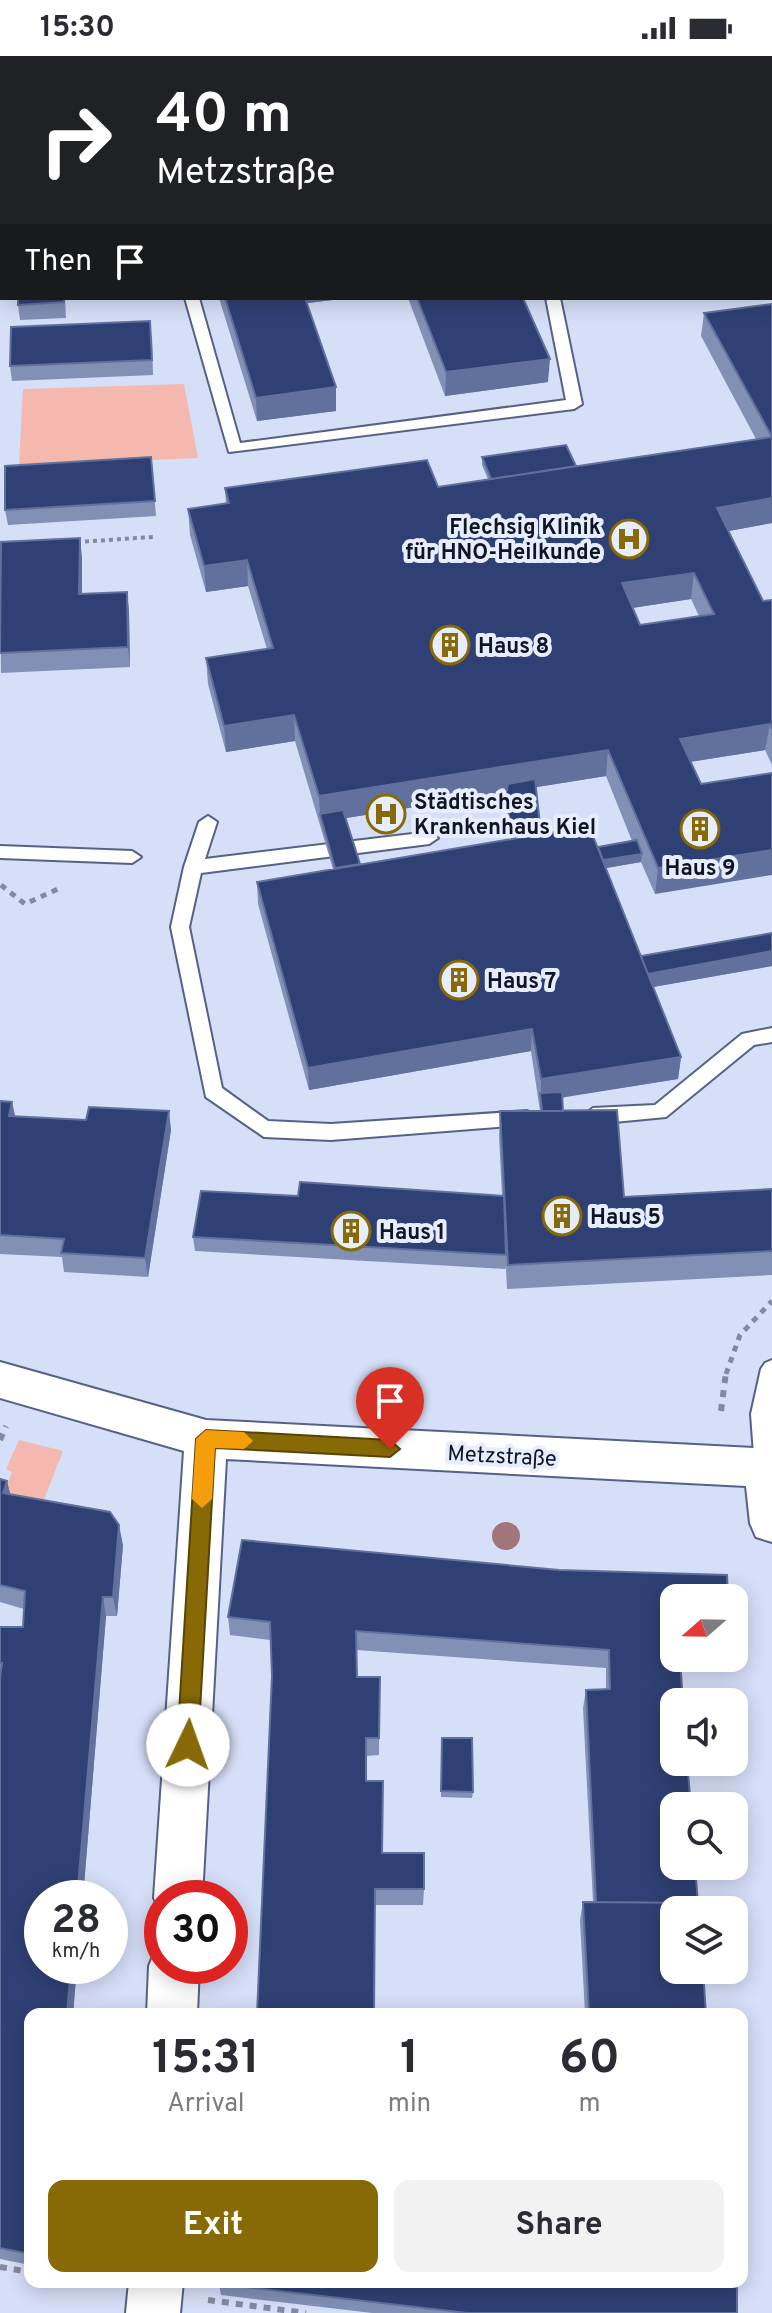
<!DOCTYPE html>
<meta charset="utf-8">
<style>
:root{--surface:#fff;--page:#f2f2f3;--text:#2b2b33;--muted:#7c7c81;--accent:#876905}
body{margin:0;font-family:Overpass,sans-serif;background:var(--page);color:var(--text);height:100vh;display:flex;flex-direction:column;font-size:30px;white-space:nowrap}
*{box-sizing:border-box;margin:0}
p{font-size:26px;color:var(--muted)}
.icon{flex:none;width:44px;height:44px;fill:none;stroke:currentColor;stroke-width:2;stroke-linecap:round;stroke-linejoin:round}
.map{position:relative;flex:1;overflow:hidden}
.panel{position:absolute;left:24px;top:1952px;width:724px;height:280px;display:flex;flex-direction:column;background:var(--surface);border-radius:16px;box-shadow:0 4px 20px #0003}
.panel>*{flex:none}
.banner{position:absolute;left:0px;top:0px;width:772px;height:244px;box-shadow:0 4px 20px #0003;background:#202124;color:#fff;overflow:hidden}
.needle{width:52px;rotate:250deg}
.tools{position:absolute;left:660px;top:1528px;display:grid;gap:16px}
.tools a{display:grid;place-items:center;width:88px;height:88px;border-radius:16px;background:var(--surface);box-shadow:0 4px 20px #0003;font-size:40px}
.speed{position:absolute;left:24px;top:1824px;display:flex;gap:16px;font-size:40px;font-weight:700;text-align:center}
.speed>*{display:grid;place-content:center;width:104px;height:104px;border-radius:50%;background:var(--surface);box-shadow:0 4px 20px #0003;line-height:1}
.speed small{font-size:20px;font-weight:400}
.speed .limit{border:12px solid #d22;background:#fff;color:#111}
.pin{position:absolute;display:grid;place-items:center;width:68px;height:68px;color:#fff;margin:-82px -34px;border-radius:50% 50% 50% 0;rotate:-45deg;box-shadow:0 0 8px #0007}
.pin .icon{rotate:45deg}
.me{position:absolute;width:88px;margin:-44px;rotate:3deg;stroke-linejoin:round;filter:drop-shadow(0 0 6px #0008)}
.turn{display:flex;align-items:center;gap:28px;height:168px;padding:0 24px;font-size:36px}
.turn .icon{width:104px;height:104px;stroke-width:2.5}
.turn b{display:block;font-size:56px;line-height:68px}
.then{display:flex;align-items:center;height:76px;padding:0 24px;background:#0003;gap:16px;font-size:30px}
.eta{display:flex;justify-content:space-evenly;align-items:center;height:136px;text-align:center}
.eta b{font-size:48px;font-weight:700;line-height:56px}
.button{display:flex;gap:16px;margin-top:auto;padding:16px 24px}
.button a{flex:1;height:92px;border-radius:16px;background:var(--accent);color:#fff;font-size:32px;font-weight:700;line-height:92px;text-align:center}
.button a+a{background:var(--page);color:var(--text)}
.status{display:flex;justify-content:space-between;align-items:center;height:56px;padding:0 40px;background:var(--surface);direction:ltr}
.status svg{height:22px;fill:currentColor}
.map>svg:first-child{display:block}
.green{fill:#f5b8af}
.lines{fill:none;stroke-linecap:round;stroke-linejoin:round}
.service-casing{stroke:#556286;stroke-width:4}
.minor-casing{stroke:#556286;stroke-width:4}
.tertiary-casing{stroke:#556286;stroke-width:4}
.secondary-casing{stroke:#556286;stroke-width:4}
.path-far2{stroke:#838a9f;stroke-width:4;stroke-dasharray:4 4;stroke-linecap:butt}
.path-far1{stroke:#838a9f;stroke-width:5;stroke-dasharray:6 6;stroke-linecap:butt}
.path{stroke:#838a9f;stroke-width:6;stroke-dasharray:7 7;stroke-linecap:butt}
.service{fill:#fff;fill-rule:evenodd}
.minor{fill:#fff;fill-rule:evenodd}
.tertiary{fill:#fff;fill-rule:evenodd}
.secondary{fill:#fff;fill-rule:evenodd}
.tree{fill:#a1757c}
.wall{fill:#8290b6;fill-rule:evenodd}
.shaded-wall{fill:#61709c}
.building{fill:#2f4074;stroke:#61709c;stroke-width:2;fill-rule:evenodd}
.route{fill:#876905;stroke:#584403;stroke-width:2}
.slow{fill:#f59e0b}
.labels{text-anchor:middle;stroke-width:8;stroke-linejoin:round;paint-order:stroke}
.poi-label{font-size:22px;font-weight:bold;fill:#101524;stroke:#e6edfe;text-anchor:start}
.street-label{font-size:22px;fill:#101524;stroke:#e6edfe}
</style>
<div class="status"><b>15:30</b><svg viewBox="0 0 49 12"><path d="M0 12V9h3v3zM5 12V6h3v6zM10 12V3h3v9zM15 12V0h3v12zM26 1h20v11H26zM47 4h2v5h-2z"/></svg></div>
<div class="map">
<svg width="772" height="2257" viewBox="0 0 772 2257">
<rect width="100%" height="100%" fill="#d6dff8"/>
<path class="green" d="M184,328L198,402L19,410L23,333Z
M19,1384L63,1395L36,1464L0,1433H6L12,1416L6,1413Z"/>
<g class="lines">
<g class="service-casing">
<path id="service" d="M185,242H199L240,387L566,344L546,242H560L582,348L574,353L229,396Z
M208,760L217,766L205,803L429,776L438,782L429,788L201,817L189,871L222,1032L268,1065L331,1068L527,1055L534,1058L537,1063L534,1068L331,1084L264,1081L206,1041L171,871L184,811L199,766Z
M0,790L132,795L141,801L132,807L0,802Z
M772,972V986L754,989L666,1061L593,1068L583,1060L593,1052L655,1049L742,978Z
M772,1304V1419H758L755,1412L751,1358L761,1313L765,1307Z"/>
</g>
<g class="minor-casing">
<path id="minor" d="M0,114H2V130H0Z
M0,1306L206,1364L772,1393V1486L756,1481L750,1467L746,1430L226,1403L202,1842H162V1859L154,1842L184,1395L0,1342Z
M162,1890V1910H199L197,1958H147L149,1910L156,1893Z
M129,2226H183L180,2257H126Z"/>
</g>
<g class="tertiary-casing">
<path id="tertiary" d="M685,0H715L716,2H686Z
M753,0H772V12L770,2Z
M770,43L772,44V63L770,62Z"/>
</g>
<g class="secondary-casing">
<path id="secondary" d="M0,0L15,2H2L0,16Z"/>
</g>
<path class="path-far2" d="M77,486L153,481"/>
<path class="path-far1" d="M1,829L25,848L58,833
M726,1318L740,1279L772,1245"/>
<path class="path" d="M721,1355L726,1316
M0,1384L6,1370
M0,2211L30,2216
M88,2226L103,2229
M208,2244L306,2257"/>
<use href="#service" class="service"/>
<use href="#minor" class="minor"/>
<use href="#tertiary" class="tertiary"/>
<use href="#secondary" class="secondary"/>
</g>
<circle class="tree" cx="506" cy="1480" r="14"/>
<path class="wall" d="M170,0H249L250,2H171Z
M589,0H686L689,2H592Z
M0,135H2V201H0Z
M65,242L66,262L20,264L18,249Z
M219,242H349L307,247L336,331V355L257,365Z
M408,242H523L548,326L445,340Z
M772,248V467L728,475L763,545L772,544V709L765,694L690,706L655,838L641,806L606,812L641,900L772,877V910L653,931L681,1001L678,1023L562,1041L563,1055L624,1141L772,1133V1219L507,1233L506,1211L505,1213L195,1195L193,1181L298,1140H502L499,1080L500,1055H540L531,995L309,1034L258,848L257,826L333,813L295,685L226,696L208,628L206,602L267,593L248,530L206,536L190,479L188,453L226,448L225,432L438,431L488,423L482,409V401L576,410L756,383L701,280L704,257ZM691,543L699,560L640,569L632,552ZM606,720L632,785L598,791L541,778L536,731ZM507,736L506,746L511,783L360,808L346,762Z
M152,280L153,319L12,325L10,310Z
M151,401L156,460L8,469L5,454Z
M80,482L82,503V538L127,536L129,556L130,611L1,617L0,521Z
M0,1045L12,1046L15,1060L171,1074L148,1221L64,1216L62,1201L0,1198Z
M0,1423L7,1425L10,1439L123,1489L117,1560H106L83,1842H42L77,1910L73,1958H30V2209L0,2203V1571H23L24,1553L0,1546Z
M242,1484L674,1602H730L727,1615L681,1613L706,1958H585L580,1864L583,1846H593L583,1652L586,1634L606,1633V1612L356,1594L357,1621H380L379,1699L366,1700V1725L382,1797L424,1833L423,1849H375L272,1620L270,1584L230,1579L228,1561Z
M442,1682L473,1736L472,1742L441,1741Z
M219,2228L737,2257H372L221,2239Z"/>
<path class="shaded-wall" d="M92,0H113L111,2H91Z
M772,170V189L770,190V171Z
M300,242H349L300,248Z
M550,303L548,326L445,340L446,316Z
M336,331V355L257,365L256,342Z
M772,442V467L713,478L717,452Z
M80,482L82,503V558L79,538Z
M247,504L248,530L206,536L204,510Z
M694,517L691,543L619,554L622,527Z
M127,536L129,556L130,611L128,591Z
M294,659L295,685L226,696L224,670Z
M770,668L765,694L676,708L680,683Z
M608,694L606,720L322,766L320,758L319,740Z
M772,794V819L655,838L658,812Z
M642,798L641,806L595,814L596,805Z
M772,895V910L642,933L644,918Z
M532,973L531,995L309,1034L308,1012Z
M681,1001L678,1023L541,1045V1023Z
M12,1046L16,1065L9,1060Z
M169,1055L171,1074L148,1221L145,1202Z
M7,1425L12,1445L3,1437Z
M119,1469L123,1489L117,1560L113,1541Z
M103,1541L106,1560L83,1842H77Z
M71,1910H77L73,1958H67Z"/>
<path class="building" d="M33,0H92L91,2H32Z
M220,0H249L250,2H220Z
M304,0H335L336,2H304Z
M434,0H496V2H434Z
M619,0H686L689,2H621Z
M770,122H772V170L770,171Z
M0,135H2V186H0Z
M18,242H64V246L18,249Z
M225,242H305L336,331L256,342Z
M417,242H523L550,303L446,316Z
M772,248V381L704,257Z
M150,265L152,304L10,310L11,271Z
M772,381V442L717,452L763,545L772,544V673L770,668L680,683L701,728L772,717V794L658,812L608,694L319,740L294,659L224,670L206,602L273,592L247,504L204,510L188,453L229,447L225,432L427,404L438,431ZM694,517L714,558L640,569L622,527Z
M566,389L576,410L491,423L482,401Z
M151,401L155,445L5,454V410Z
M80,482L79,538L127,536L128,591L0,597L1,486Z
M535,723L541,778L512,783L506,738L508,728Z
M343,754L360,808L335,812L320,758Z
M589,770L681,1001L541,1023L532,973L308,1012L257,826Z
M637,784L642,798L603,804L598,791Z
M772,877V895L648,918L641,900Z
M562,1036L563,1055H542L540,1037Z
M0,1045L12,1046L9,1060L86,1064L89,1051L169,1055L145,1202L61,1197L64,1183L0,1179Z
M617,1054L624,1141L772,1133V1195L508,1209L500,1055Z
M300,1126L504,1140L506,1199L193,1181L201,1135L298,1140Z
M0,1423L7,1425L3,1437L110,1456L119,1469L113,1541H103L77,1842H42V1910H71L67,1958H30V2198L0,2192V1622L2,1607H0V1571H23L25,1535L0,1529Z
M242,1484L559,1514L727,1519L728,1542H674V1602H680L683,1646H674V1706H687L691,1750H674V1810H695L698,1847L596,1846L586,1634L610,1633L609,1594L356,1575L357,1621H380L379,1682H366V1725H383L382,1797H424V1833H375L374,1958H257L272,1620L270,1566L228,1561Z
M442,1682H472L473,1736L441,1735Z
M583,1846L698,1847L699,1854H674V1914H703L706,1958H589Z
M219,2226H737V2257H467L219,2228Z"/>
<path class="route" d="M206,1374L390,1384L400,1393L390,1401L215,1392L198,1689L195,1696L188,1699L180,1696L177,1689L196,1383Z"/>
<path class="slow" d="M206,1374L244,1376L253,1385L244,1393L215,1392L212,1443L202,1452L192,1443L196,1383Z"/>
<defs>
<g id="hospital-ring" transform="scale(2)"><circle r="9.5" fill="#e6edfe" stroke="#876905" stroke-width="1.5"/><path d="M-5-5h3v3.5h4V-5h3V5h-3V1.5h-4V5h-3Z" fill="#876905"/></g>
<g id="building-ring" transform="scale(2)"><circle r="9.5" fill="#e6edfe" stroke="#876905" stroke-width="1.5"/><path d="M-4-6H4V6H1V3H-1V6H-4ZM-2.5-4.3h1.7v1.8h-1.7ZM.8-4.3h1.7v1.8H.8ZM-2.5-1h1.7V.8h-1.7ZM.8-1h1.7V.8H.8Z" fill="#876905"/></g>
</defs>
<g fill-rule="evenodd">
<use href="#hospital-ring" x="629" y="483"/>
<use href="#building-ring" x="450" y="589"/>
<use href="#hospital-ring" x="386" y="758"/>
<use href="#building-ring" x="700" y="773"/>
<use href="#building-ring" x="459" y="924"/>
<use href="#building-ring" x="562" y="1160"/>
<use href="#building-ring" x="351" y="1175"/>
</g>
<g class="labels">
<g class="poi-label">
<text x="601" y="478" text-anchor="end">Flechsig Klinik<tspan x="601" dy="25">für HNO-Heilkunde</tspan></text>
<text x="478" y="597">Haus 8</text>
<text x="414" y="753">Städtisches<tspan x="414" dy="25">Krankenhaus Kiel</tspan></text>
<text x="700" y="819" text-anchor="middle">Haus 9</text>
<text x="487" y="932">Haus 7</text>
<text x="590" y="1168">Haus 5</text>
<text x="379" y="1183">Haus 1</text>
</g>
<g class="street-label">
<text transform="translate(502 1399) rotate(3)" y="8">Metzstraße</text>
</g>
</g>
</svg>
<div class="tools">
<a><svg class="needle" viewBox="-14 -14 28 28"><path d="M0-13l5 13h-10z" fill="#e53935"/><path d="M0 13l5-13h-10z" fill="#7c7c81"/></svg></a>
<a><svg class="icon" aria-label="sound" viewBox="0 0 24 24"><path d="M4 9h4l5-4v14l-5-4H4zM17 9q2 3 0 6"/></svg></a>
<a><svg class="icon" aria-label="search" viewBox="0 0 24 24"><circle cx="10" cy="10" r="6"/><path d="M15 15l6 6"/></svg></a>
<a><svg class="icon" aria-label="layers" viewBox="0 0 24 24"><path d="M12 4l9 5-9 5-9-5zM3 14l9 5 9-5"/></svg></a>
</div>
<div class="speed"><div>28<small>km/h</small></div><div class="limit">30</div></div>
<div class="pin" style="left:390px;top:1393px;background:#d93025"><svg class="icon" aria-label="arrive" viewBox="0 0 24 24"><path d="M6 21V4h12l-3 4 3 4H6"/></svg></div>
<svg class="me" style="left:188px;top:1689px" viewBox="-20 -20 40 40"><circle r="19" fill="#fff"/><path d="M0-13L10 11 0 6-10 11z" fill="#876905"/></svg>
<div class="banner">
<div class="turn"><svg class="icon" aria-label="right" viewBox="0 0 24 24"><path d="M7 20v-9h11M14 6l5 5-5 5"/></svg><div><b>40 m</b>Metzstraße</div></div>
<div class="then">Then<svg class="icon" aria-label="arrive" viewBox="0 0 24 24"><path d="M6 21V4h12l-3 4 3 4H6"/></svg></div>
</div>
<section class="panel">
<div class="eta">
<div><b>15:31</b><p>Arrival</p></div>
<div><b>1</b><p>min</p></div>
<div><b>60</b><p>m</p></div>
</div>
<div class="button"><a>Exit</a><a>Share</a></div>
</section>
</div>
